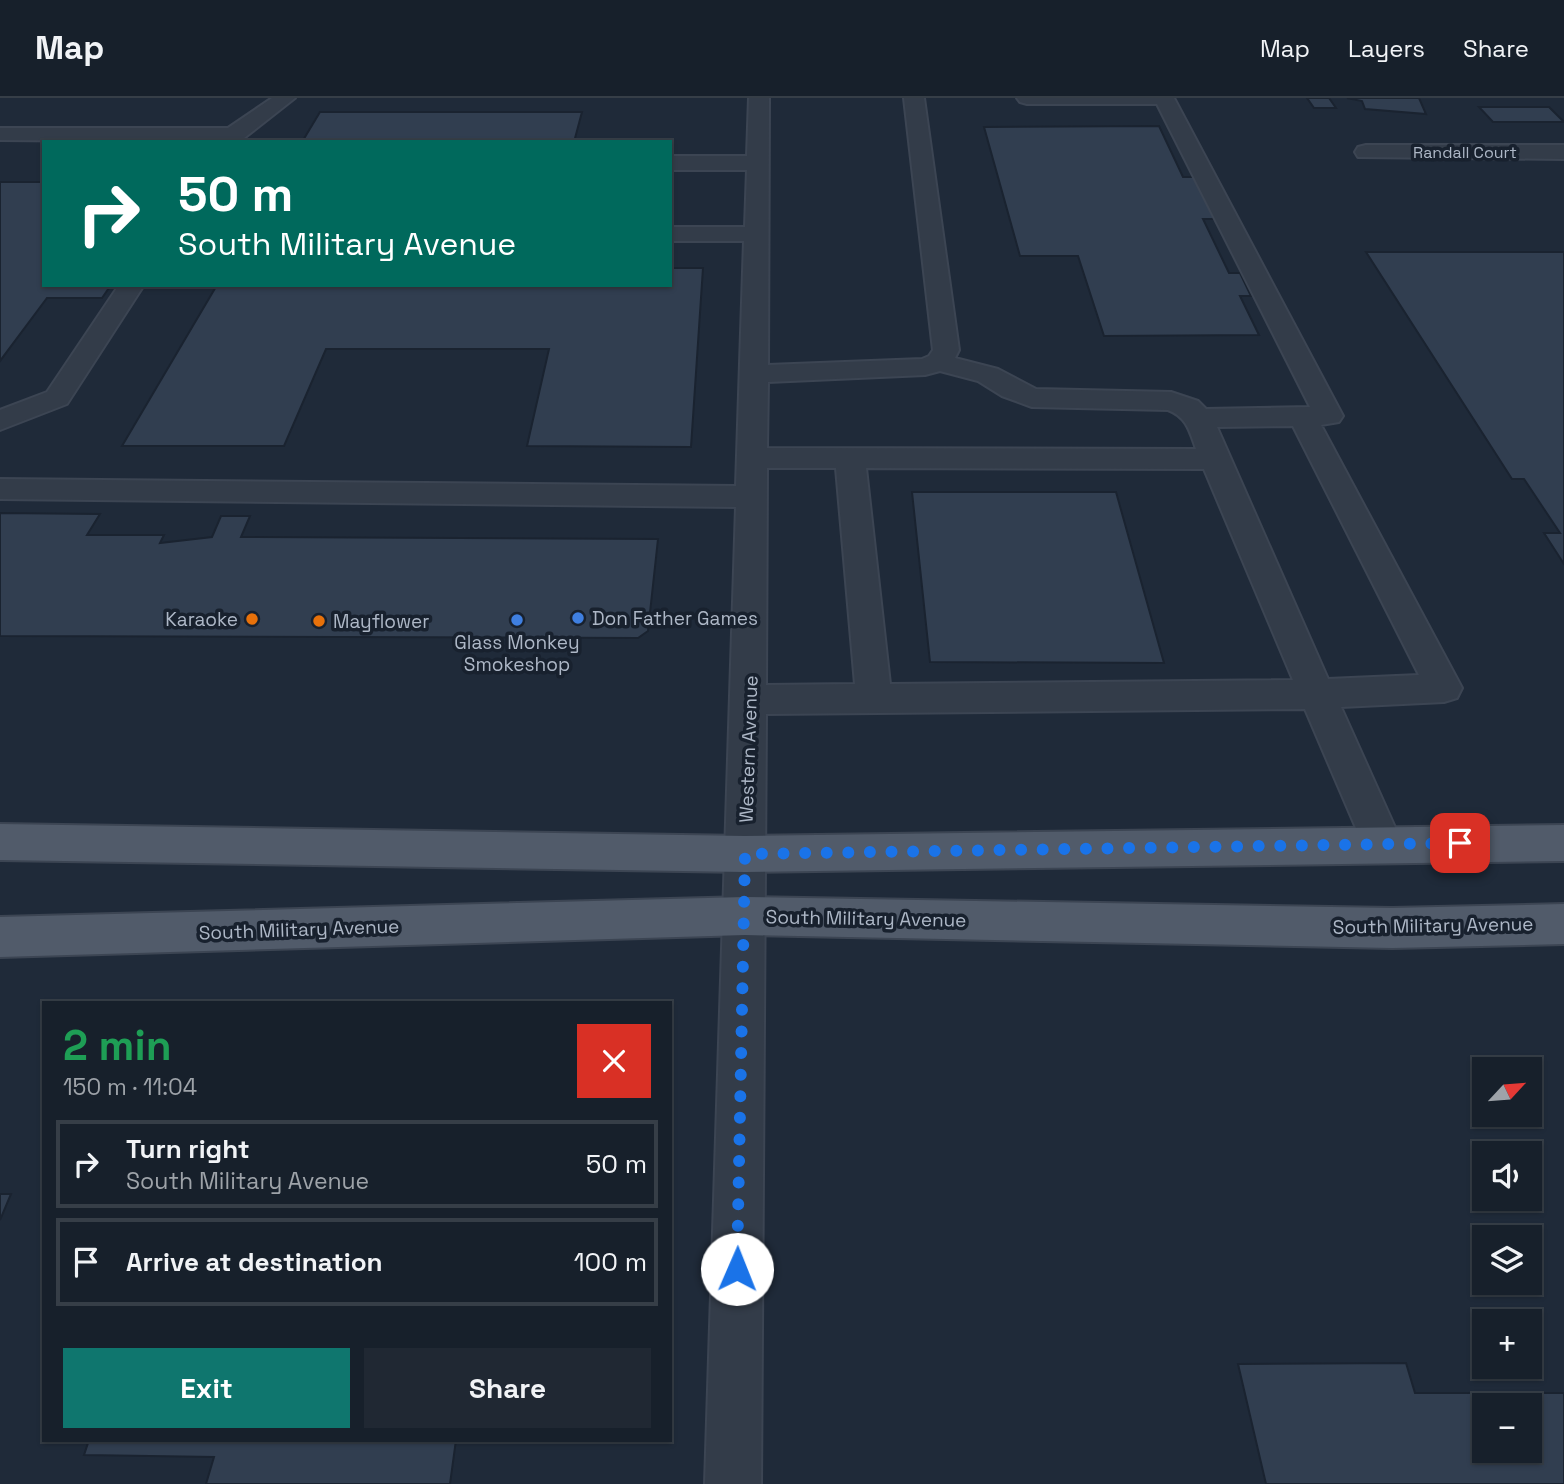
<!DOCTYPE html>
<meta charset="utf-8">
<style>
:root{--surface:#17202b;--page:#202833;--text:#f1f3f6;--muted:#9ea3a9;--line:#363e47;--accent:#0f766e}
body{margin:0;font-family:"Space Grotesk",sans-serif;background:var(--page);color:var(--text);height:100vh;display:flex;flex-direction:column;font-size:26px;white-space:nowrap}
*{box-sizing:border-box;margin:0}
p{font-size:23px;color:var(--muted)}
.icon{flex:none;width:38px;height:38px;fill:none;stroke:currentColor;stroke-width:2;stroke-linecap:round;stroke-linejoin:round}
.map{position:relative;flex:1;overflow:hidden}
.drawer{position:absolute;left:42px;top:903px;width:630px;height:441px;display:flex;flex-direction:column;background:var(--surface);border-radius:0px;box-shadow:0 2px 5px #0004,0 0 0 2px var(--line)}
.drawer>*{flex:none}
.banner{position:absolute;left:42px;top:42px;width:630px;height:147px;border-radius:0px;box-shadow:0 2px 5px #0004,0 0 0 2px var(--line);background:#00695c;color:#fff;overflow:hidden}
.needle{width:46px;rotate:64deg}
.controls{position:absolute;left:1472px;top:959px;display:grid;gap:14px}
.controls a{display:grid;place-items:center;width:70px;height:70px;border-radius:0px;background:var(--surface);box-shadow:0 2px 5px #0004,0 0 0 2px var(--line);font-size:35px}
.pin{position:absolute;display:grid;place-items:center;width:60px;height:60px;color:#fff;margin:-30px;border-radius:14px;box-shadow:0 4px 10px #0006}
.me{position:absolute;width:77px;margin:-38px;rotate:1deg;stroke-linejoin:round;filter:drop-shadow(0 0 5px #0008)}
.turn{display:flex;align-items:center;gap:24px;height:147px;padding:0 21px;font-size:32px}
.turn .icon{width:91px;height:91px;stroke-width:2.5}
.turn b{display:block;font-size:49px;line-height:60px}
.round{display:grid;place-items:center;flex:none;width:74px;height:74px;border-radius:0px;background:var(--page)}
.headline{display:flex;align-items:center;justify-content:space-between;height:119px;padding:0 21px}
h1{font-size:42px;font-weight:700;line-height:52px;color:#1e9e55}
.action{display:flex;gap:14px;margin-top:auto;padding:14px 21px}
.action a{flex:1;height:80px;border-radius:0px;background:var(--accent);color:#fff;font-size:28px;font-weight:700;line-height:80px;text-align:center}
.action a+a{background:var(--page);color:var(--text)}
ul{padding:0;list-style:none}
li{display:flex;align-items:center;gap:21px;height:88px;margin:0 14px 10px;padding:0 7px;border:4px solid var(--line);border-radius:0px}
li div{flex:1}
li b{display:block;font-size:26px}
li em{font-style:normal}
header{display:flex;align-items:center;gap:42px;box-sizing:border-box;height:98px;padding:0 35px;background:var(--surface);border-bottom:2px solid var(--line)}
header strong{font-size:33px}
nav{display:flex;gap:38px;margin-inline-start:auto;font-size:24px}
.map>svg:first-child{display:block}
.building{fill:#313e50;stroke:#1a2330;stroke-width:2;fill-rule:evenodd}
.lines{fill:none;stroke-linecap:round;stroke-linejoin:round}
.minor-casing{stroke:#3c4553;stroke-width:4}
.major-casing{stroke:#3c4553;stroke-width:4}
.minor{fill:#333c49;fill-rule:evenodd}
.major{fill:#515b6a;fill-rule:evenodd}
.route{stroke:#1a73e8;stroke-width:12;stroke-dasharray:0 21.6}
.shop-dot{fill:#3f7fe0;stroke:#18212e;stroke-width:2.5}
.food-dot{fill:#e8710a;stroke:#18212e;stroke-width:2.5}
.labels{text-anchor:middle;stroke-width:7;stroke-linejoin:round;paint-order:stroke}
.far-street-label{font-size:16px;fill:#adb7c6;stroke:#18212e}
.poi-label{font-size:19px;fill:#adb7c6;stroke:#18212e;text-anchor:start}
.street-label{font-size:19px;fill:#adb7c6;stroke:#18212e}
</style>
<header>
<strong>Map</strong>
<nav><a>Map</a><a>Layers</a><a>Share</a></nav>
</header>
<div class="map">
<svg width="1564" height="1386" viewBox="0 0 1564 1386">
<rect width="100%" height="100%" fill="#1f2a39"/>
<path class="building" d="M1307,0H1329L1336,10H1314Z
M1347,0H1419L1426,16L1365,11L1362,3Z
M1479,9H1549L1564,24H1493Z
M320,14H582L574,44H302Z
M1159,28L1183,79H1203L1225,121H1203L1229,175H1240L1251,198H1240L1259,237L1104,238L1078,158H1020L984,29Z
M0,84H44V187H111L102,200H47L0,263Z
M1366,154H1564V466L1544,435H1560L1524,381H1512Z
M670,170H703L691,349L527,348L549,251H326L284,348H122L217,187H670Z
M912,394H1116L1164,565L930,564Z
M0,415L100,416L87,437H164L160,445L212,439L221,418H250L241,439L658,441L648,533L638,540L0,538Z
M0,1096H11L0,1122Z
M1406,1265L1415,1295H1564V1386H1266L1238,1266ZM1484,1307H1530V1353H1484Z
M89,1342H456L450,1386H206L214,1359L84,1357Z"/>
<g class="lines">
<g class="minor-casing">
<path id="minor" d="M272,0H295L239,44L0,42V30H228Z
M749,0H769L768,267L922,261L929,258L933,252L904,0H924L959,252L955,260L998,271L1036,291L1171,294L1198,303L1206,311L1310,309L1157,6H1027L1020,4L1017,0H1174L1343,318L1339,324L1321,327L1462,590L1457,600L1444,604L1341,609L1402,745L1396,758L1382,763L1368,758L1305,611L766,616L761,1386H705L736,409L0,401V381L736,388L744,143H670V129H745L747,72H670V58H747ZM940,273L978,283L1002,298L1032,309L1168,312C1187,319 1190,334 1196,351L767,350L768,284L925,277ZM1293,328L1419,577L1328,581L1217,329ZM767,370H836L855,586L766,587ZM866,370L1204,371L1293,582L890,586Z
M1366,47H1564V61L1358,59L1355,54L1358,49Z
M119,187H144L67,306L0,332V312L47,294Z"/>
</g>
<g class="major-casing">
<path id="major" d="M0,726L745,738L1564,727V763L745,774L0,762Z
M745,799L1392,810L1564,806V846L1392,850L745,837L0,859V819Z"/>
</g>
<use href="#minor" class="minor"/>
<use href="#major" class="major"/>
</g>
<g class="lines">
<path class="route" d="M737,1171L745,756L1460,745"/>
</g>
<g class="shop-dot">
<circle cx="578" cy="520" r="7"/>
<circle cx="517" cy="522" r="7"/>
</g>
<g class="food-dot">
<circle cx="252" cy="521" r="7"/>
<circle cx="319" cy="523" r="7"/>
</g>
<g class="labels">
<g class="far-street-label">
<text x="1465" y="60">Randall Court</text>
</g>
<g class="poi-label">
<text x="592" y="527">Don Father Games</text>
<text x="238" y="528" text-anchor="end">Karaoke</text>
<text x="333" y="530">Mayflower</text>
<text x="517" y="551" text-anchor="middle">Glass Monkey<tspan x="517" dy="22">Smokeshop</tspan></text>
</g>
<g class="street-label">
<text transform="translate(748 651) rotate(-88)" y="7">Western Avenue</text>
<text transform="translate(866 820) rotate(1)" y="7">South Military Avenue</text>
<text transform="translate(1433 827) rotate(-1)" y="7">South Military Avenue</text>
<text transform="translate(299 831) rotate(-2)" y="7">South Military Avenue</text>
</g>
</g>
</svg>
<div class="controls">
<a><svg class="needle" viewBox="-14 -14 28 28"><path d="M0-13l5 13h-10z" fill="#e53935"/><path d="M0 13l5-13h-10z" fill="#9ea3a9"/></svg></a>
<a><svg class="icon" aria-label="sound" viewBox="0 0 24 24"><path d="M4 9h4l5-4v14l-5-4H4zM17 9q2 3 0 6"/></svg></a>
<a><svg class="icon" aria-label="layers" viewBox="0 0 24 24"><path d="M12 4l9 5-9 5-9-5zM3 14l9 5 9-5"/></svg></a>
<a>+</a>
<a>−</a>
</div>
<div class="pin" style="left:1460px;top:745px;background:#d93025"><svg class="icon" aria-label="arrive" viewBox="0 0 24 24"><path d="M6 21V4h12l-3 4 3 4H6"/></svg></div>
<svg class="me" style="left:737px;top:1171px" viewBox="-20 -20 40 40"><circle r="19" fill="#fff"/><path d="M0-13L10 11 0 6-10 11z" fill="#1a73e8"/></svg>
<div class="banner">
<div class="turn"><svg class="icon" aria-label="right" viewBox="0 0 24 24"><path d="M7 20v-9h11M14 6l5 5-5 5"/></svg><div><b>50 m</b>South Military Avenue</div></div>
</div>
<section class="drawer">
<div class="headline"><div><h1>2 min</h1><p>150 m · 11:04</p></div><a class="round" style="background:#d93025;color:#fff"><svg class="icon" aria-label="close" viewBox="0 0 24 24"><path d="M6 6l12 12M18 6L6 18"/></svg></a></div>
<ul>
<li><svg class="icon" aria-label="right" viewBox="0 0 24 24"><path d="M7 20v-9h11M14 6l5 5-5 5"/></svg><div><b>Turn right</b><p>South Military Avenue</p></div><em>50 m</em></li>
<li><svg class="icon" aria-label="arrive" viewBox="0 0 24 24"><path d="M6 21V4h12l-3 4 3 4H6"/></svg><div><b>Arrive at destination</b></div><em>100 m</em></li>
</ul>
<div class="action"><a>Exit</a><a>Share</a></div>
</section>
</div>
